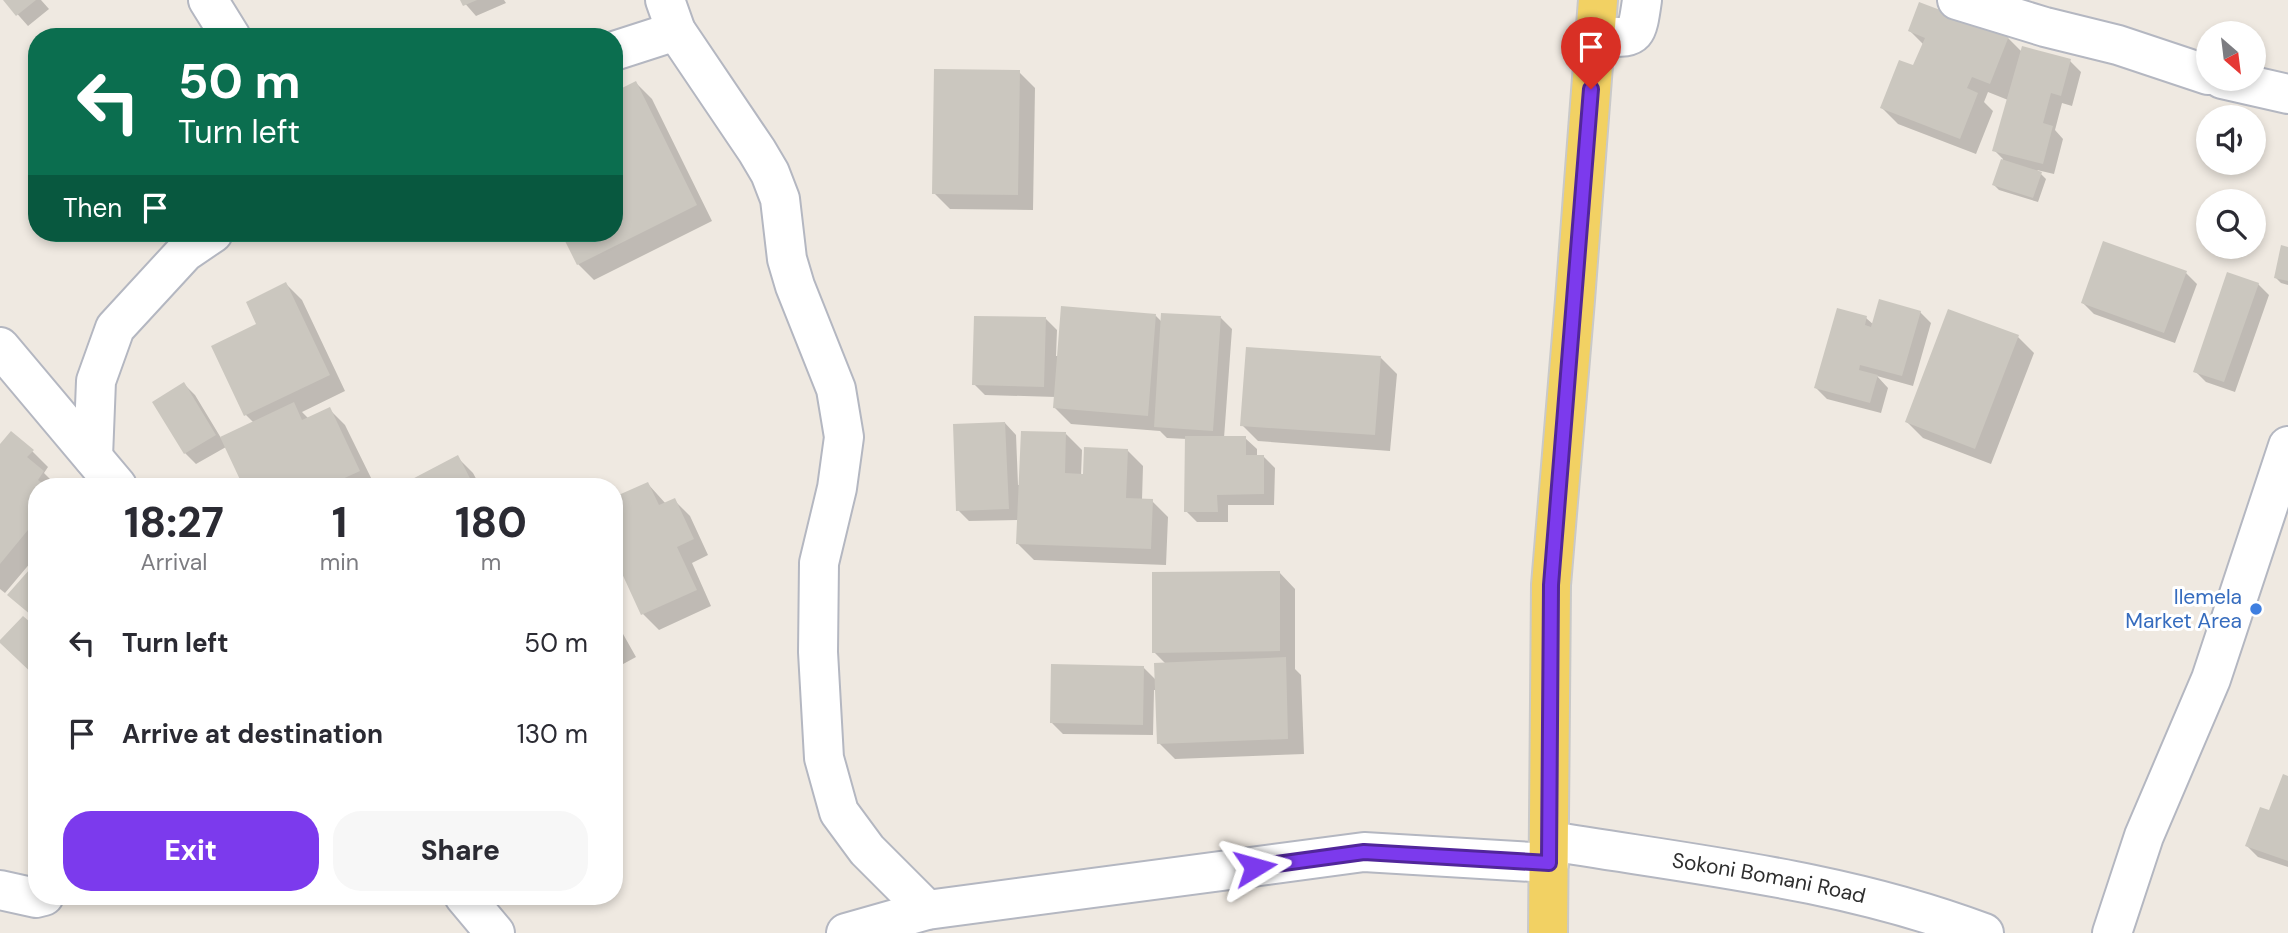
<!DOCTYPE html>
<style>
:root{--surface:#fff;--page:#f7f7f7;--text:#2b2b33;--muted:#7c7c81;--accent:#7c3aed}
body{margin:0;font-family:"DM Sans",sans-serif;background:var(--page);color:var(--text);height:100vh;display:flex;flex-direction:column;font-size:26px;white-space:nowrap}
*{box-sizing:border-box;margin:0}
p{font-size:23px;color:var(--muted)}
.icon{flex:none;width:38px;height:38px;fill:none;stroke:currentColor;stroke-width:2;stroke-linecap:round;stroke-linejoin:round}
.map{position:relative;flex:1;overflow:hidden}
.panel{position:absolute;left:28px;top:478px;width:595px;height:427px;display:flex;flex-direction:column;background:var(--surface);border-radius:28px;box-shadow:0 4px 10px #0003}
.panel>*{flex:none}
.guide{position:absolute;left:28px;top:28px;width:595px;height:214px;border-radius:28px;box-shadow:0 4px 10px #0003;background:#0b6e4f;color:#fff;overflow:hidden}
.needle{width:46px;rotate:152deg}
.tools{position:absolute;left:2196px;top:21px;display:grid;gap:14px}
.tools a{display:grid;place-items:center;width:70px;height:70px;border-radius:50%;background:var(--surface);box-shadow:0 4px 10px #0003;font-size:35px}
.pin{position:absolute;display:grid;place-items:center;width:60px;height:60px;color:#fff;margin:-72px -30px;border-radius:50% 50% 50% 0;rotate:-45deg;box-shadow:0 0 7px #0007}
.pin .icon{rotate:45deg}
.me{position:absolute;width:77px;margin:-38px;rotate:82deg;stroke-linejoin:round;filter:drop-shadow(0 0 5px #0008)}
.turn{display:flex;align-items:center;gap:24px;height:147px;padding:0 35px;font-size:32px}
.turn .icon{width:91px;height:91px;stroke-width:2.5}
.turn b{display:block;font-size:49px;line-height:60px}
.then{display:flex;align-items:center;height:66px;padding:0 35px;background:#0003;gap:14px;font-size:26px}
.eta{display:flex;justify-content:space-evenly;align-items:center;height:119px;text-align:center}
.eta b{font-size:42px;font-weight:800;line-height:49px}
.cta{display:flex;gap:14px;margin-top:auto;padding:14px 35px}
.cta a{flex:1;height:80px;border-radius:28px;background:var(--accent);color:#fff;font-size:28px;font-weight:800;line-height:80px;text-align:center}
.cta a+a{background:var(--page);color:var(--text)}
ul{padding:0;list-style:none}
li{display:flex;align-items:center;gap:21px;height:91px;padding:0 35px}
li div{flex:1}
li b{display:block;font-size:26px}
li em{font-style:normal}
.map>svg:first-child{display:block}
.shadow{fill:#0003}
.building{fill:#cbc7bf}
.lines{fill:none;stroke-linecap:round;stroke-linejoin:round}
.minor-casing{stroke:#b4b7c1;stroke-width:42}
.major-casing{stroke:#c9c9c9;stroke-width:42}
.minor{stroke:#fff;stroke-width:38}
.major{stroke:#f2d163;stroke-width:38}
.route-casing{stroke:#51269a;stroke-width:18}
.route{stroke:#7c3aed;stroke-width:12}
.shop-dot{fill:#3f7fe0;stroke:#fff;stroke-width:2.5}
.labels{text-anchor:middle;stroke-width:6;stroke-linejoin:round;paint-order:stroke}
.shop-label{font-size:21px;fill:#366cbe;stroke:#fff;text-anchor:end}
.street-label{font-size:21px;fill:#2e2e2e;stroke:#fff}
</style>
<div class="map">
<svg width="2288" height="933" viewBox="0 0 2288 933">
<rect width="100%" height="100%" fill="#efe9e1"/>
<path class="shadow" d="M5,0H41L49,9L28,26Z
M462,0H504L506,3L476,16Z
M1910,31L2008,38L2022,52L2070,61L2081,72L2072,106L2062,103L2055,130L2063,139L2054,174L2037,170L2046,179L2038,202L1999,190L1994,185L2003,159L1994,150L2008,100L1988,92L1984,102L1993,111L1976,154L1898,124L1882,108L1914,67L1924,45Z
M1019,72L1035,88L1033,210L950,209L934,193Z
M636,83L652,99L712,221L594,280L578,264L563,233H614Z
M2288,248V285L2281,283L2276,278Z
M2186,273L2197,284L2175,343L2094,314L2083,303Z
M286,284L302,300L345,391L302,412L309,419L329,409L345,425L375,486H245L226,447L196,464L185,453L155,402L184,384L195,395L221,438L254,423L246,415L214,346L258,325Z
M2258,284L2269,295L2235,392L2206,382L2195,371Z
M1920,312L1931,323L1913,386L1877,376L1888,388L1881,413L1827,399L1816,388L1866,318L1874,325Z
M1156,316L1162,322L1221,318L1232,329L1224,438H1245L1257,449V457H1264L1275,468L1274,505H1228V522H1197L1186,511L1187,439L1167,438L1160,431L1071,424L1055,408L1056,397L985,395L974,384L1046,319L1057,330L1056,356H1059Z
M2018,337L2034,353L1991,464L1923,438L1907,422Z
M1381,358L1397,374L1390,451L1258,441L1242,425Z
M1005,423L1016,435L1018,485H1020L1066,434L1082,450L1081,476L1127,450L1143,466L1142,500L1152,501L1168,517L1166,565L1034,560L1018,544L1019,520L969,521L958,510Z
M0,447L32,451L48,467L44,473L57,486H37V555L5,593L0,589Z
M457,457L473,473L480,486H403Z
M648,484L666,504L674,500L690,516L708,555L692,563L711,606L659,630L643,614Z
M1279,572L1295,589V669L1301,675L1304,754L1175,759L1159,743L1157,690H1154L1153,735L1063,734L1052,723L1143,667L1157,681L1166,664L1154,652Z
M614,618L636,657L614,669Z
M2288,778V867L2258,857L2247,846L2270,813Z"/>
<path class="building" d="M3,0H36L16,16Z
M460,0H477L463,6Z
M1919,2L2009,36L1990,84L1972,77L1967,88L1978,93L1960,139L1880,108L1899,60L1913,65L1925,38L1908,31Z
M2022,46L2071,59L2061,96L2051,93L2043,123L2053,126L2043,164L1992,151Z
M934,69L1020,70L1018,195L932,194Z
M636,81L697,205L577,265L561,233H614V92Z
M2001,159L2042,172L2033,198L1992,185Z
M2103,241L2187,271L2164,333L2081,303Z
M2281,245L2288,247V281L2274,278Z
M2227,272L2259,283L2224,382L2193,372Z
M286,282L330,375L244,416L211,346L256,324L246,302Z
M1879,299L1921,311L1902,376L1860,365L1859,370L1878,375L1870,403L1814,388L1837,308L1867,316L1865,325L1871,327Z
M1061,306L1156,314L1148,416L1053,408Z
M1948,309L2019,335L1975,449L1905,422Z
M1161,313L1221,316L1213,431L1154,427Z
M974,316L1046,317L1044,387L972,385Z
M1246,347L1381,356L1375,435L1240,426Z
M184,382L216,435L184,454L152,402Z
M294,402L302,420L330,407L360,471L327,486H243L220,437Z
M1005,422L1009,509L956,511L953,424Z
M11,431L34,450L27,457L44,471L38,480L46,486H37V519L0,564V444Z
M1021,431L1066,432L1065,473L1083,474L1084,447L1128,449L1126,498L1153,499L1151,549L1016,544Z
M1185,436H1246V455H1264V494L1217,495L1218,512H1184Z
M458,455L474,486H399Z
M648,482L659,505L675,498L694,539L677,547L697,590L641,615L614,556V497Z
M37,561V620L7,595Z
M1280,571V651L1152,653V572Z
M23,616L37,628V678L0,643V640Z
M614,629L621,641L614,645Z
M1286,657L1288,739L1157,744L1154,663Z
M1051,664L1144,666L1143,725L1050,723Z
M2283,774L2288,776V861L2245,846L2260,807L2269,810Z"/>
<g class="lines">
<g class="minor-casing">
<g id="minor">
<path d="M208,0L231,37"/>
<path d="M665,0L676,31L757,151L770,173L780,199L787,259L795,286L836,389L844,437L837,488L819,563L818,652L824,758L839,812L867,850L927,910"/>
<path d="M1957,0L2045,27L2118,45L2208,75"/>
<path d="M1595,37C1636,36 1636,43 1642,0"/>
<path d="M614,51L676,31"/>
<path d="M2222,79L2288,94"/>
<path d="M0,347L117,486"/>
<path d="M93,457L96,381L115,328L185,252L213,233"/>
<path id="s1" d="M1550,841C1696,865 1844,880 1984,933"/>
<path d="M0,890L36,898L44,896"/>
<path d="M464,896L495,933"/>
<path d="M846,933L927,910L1364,852L1549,863"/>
<path d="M2112,933L2144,836L2211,679L2288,446"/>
</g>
</g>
<g class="major-casing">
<path id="major" d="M1548,933L1551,585L1575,300L1598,0"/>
</g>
<use href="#minor" class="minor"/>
<use href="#major" class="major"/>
</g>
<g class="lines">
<g class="route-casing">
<path id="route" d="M1255,867L1364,852L1549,863L1551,585L1591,89"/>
</g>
<use href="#route" class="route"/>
</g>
<circle class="shop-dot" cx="2256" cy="609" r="7"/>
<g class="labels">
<g class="shop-label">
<text x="2242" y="604">Ilemela<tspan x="2242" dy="24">Market Area</tspan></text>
</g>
<g class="street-label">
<text dy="7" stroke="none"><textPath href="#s1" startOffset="222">Sokoni Bomani Road</textPath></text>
</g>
</g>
</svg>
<div class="tools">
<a><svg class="needle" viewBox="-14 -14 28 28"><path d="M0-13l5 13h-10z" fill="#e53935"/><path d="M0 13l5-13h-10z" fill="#7c7c81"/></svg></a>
<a><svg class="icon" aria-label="sound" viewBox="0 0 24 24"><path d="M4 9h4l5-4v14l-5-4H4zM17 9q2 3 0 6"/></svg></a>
<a><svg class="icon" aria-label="search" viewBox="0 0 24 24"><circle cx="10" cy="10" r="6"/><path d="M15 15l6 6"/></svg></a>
</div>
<div class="pin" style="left:1591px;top:89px;background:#d93025"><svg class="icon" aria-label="arrive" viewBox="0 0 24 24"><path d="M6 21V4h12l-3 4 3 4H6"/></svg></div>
<svg class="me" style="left:1255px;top:867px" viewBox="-20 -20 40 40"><path d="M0-17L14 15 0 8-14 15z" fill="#7c3aed" stroke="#fff" stroke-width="4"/></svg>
<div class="guide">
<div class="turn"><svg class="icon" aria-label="left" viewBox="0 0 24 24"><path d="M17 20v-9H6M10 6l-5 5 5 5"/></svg><div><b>50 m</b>Turn left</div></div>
<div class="then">Then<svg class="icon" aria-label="arrive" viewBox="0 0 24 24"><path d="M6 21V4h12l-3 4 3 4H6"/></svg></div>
</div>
<section class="panel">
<div class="eta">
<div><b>18:27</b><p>Arrival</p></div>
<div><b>1</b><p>min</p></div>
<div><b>180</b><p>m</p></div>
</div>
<ul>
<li><svg class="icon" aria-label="left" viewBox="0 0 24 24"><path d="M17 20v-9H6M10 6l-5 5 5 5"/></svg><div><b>Turn left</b></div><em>50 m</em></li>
<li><svg class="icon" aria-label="arrive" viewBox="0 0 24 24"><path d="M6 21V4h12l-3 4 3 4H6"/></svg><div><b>Arrive at destination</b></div><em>130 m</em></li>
</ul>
<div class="cta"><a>Exit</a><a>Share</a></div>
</section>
</div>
